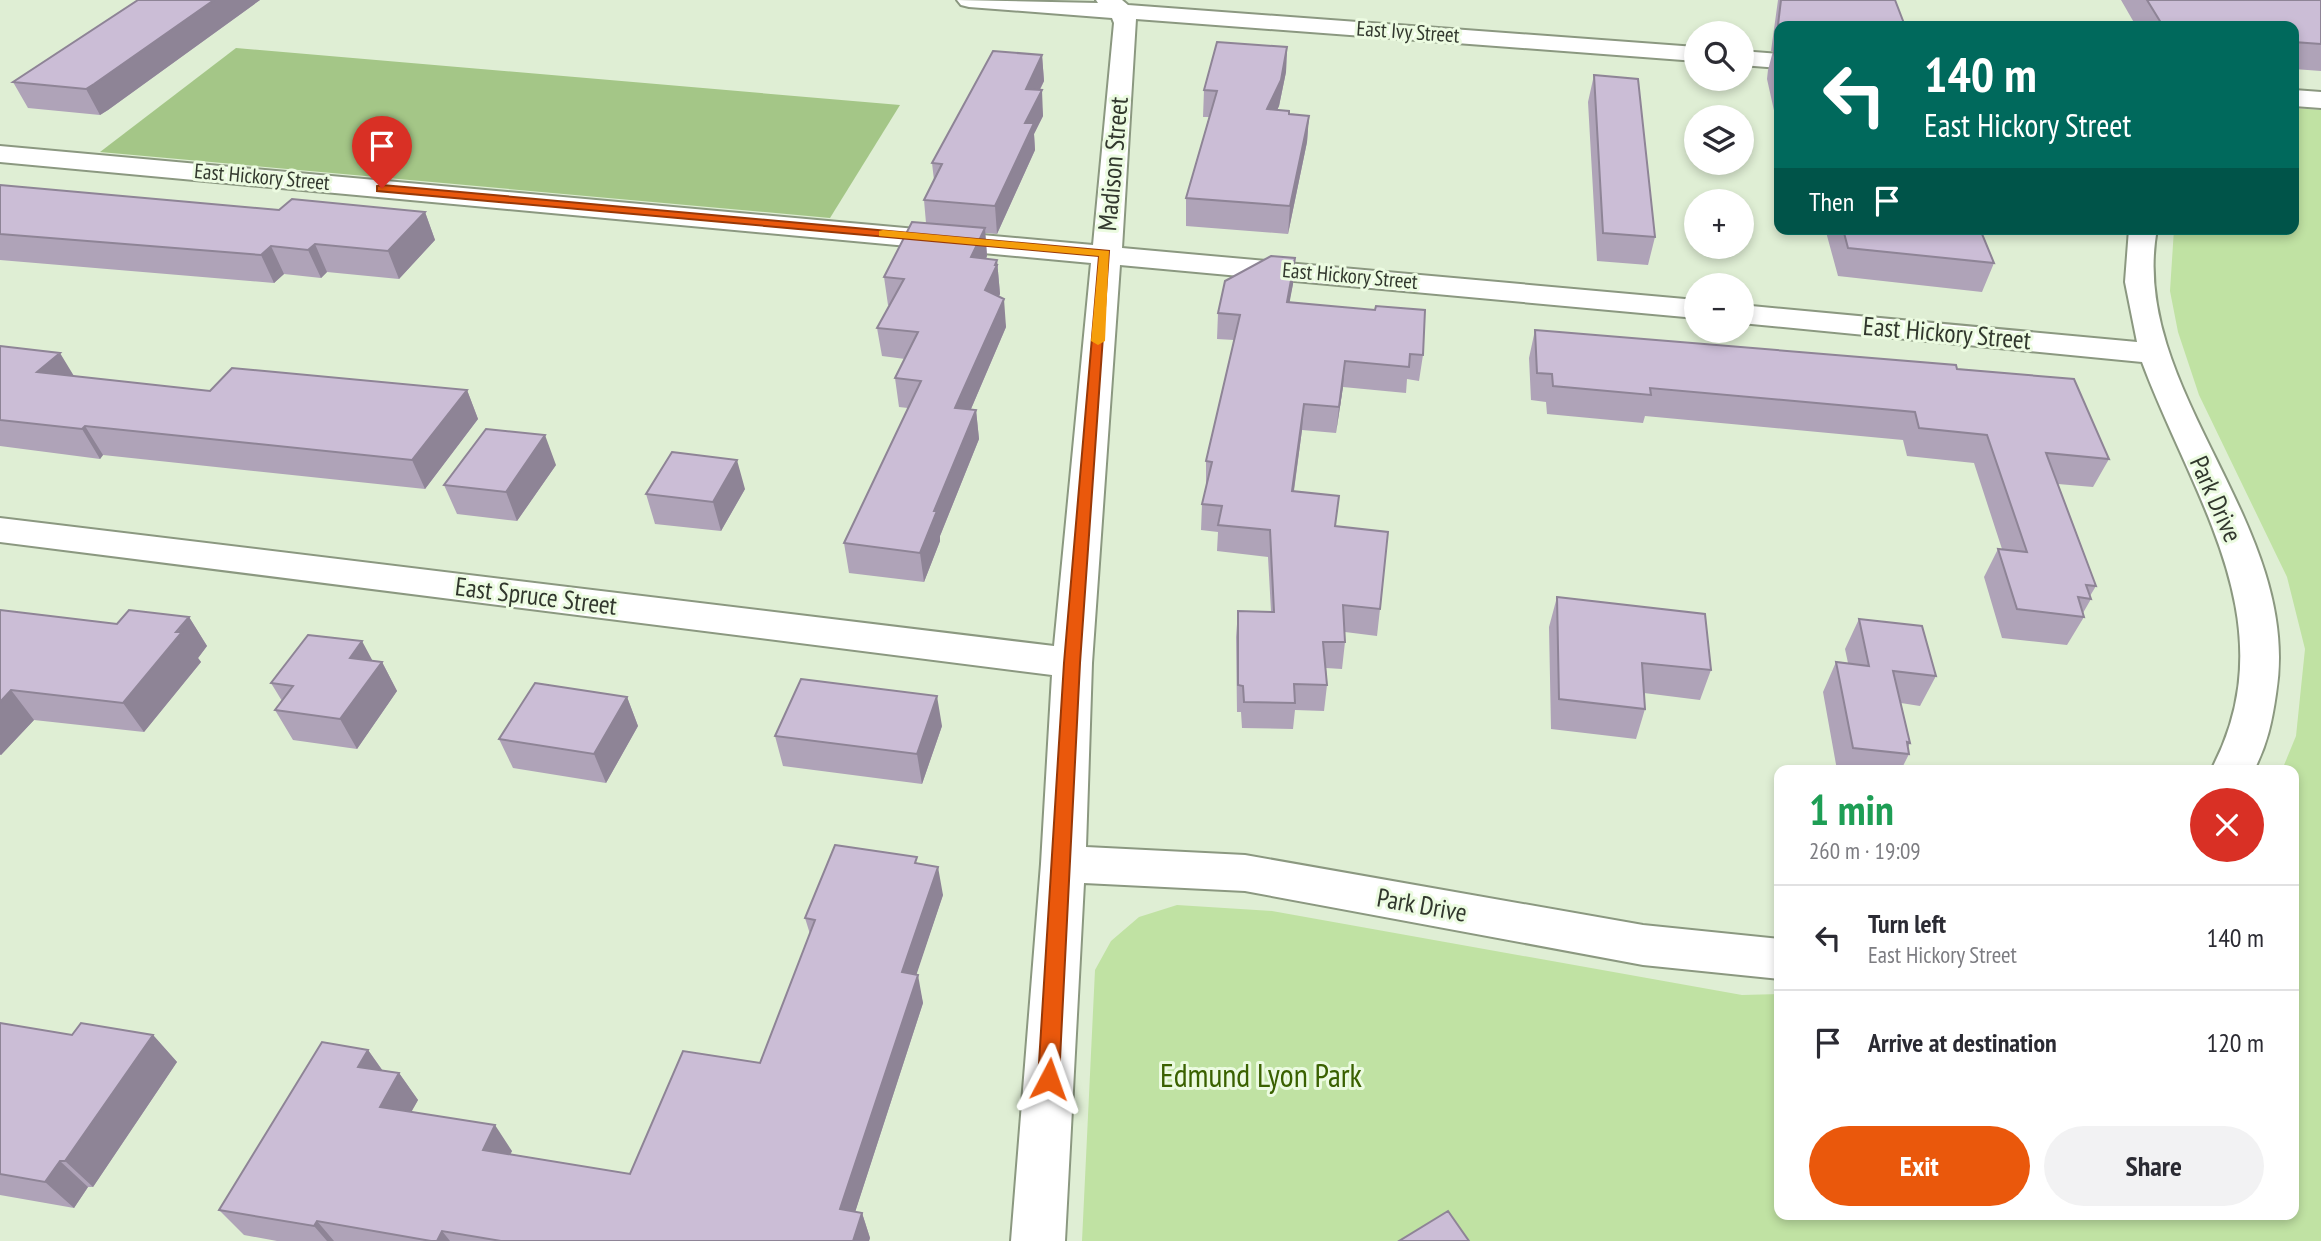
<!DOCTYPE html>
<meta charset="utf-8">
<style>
:root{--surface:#fff;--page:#f2f2f3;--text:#2b2b33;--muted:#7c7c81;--line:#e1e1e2;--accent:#ea580c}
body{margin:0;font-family:"PT Sans Narrow",sans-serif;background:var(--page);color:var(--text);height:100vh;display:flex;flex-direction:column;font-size:26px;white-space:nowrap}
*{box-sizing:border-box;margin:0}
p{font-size:23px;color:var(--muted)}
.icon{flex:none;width:38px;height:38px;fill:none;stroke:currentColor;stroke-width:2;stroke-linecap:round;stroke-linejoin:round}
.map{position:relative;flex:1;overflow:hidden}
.details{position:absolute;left:1774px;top:765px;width:525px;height:455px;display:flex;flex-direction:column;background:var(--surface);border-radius:14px;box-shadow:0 4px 10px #0003}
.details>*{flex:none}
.hud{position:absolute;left:1774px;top:21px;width:525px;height:214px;border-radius:14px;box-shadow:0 4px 10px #0003;background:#00695c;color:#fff;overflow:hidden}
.fabs{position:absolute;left:1684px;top:21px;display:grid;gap:14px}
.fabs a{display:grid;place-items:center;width:70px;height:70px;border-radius:50%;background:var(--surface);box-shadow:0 4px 10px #0003;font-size:35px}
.pin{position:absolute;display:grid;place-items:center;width:60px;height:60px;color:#fff;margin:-72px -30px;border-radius:50% 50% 50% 0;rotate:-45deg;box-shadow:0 0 7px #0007}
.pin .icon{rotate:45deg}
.me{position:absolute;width:77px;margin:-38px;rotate:4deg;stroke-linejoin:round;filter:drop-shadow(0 0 5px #0008)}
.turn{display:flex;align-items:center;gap:24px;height:147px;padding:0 35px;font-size:32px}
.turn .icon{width:91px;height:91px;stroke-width:2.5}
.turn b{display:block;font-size:49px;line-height:60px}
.then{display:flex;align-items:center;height:66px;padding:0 35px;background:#0003;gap:14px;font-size:26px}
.round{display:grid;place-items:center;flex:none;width:74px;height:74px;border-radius:37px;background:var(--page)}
.headline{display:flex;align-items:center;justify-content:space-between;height:119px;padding:0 35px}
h1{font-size:42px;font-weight:800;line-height:52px;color:#1e9e55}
.button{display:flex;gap:14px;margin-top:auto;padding:14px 35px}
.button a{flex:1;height:80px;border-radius:42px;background:var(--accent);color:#fff;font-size:28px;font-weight:800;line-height:80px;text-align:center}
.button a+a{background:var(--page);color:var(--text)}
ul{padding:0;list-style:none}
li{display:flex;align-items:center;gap:21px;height:105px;padding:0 35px;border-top:2px solid var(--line)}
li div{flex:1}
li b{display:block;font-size:26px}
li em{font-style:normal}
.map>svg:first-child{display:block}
.green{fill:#c0e2a3}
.forest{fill:#a4c687}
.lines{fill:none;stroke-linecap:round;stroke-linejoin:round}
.minor-casing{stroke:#8b9880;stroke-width:4}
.minor{fill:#fff;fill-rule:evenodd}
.wall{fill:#afa3b8}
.shaded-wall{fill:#8e8496}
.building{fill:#cbbdd6;stroke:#8e8496;stroke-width:2}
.route{fill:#ea580c;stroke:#983908;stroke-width:2}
.slow{fill:#f59e0b}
.labels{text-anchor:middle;stroke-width:6;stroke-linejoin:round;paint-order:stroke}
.far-street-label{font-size:21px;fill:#31372d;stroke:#ecfbe1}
.street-label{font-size:26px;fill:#31372d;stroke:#ecfbe1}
.near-park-label{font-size:32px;fill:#3a6100;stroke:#ecfbe1}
</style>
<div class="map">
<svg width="2321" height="1241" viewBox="0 0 2321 1241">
<rect width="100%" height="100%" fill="#dfeed4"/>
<path class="green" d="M2294,108L2321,110V1241H1082L1095,970L1111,941L1139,917L1177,905L1272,911L1742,995L1780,994V1214H2294V770H2282L2296,736L2305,649L2287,577L2199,395L2178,332L2170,291L2174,229H2294Z"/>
<path class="forest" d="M236,48L900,105L830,218L100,152Z"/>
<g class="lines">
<g class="minor-casing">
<path id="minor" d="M957,0L1098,3L1096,0H1122L1128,5L1696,47V61L1136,19L1122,248L1696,300V318L1120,265L1092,663L1086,847L1245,855L1643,925L1780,939V979L1643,965L1245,891L1084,883L1065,1241H1011L1041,864L1052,675L0,542V518L1054,646L1091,263L0,162V146L1093,245L1114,23L1112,18L969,7L961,5Z
M1741,51L1780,54V68L1741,65Z
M2294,90L2321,92V108L2294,106Z
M2129,229H2157C2127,389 2304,525 2276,694C2272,722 2267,745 2254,770H2211C2289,624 2192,497 2142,362L1741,323V305L2137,342L2125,282Z"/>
</g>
<use href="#minor" class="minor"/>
</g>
<path class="wall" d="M138,0H260L108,110L100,115L28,108L13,82Z
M1778,0H1895L1905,26H1780V115H1775L1767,79L1768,70L1773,51H1771Z
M2121,0H2321V71L2294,69V26H2136Z
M1287,47L1286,72L1279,106L1277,110L1289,114L1309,116L1307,142L1288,234L1186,226V198L1209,117H1203L1204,90Z
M1042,55L1044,81L1040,90L1043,116L1034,134L1035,150L997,234L985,233L987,256L986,259L997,260L1000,294L999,296L1006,327L971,409L976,410L979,439L940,536V541L924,582L849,573L844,543L908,408L899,407L895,378L905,359L882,356L877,328L890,305H888L884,277L926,223L924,200L934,180L932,163Z
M1594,75L1655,237L1648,265L1597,261L1588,102Z
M0,185L279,210L425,212L435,240L399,279L327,272L321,278L284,274L274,283L0,260Z
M1827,229H1980L1994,263L1982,292L1838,276L1826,232Z
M1295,258L1293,284L1289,302L1423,355L1419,381L1407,379L1406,393L1343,387L1336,433L1302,430L1294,491L1336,526L1380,609L1377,636L1345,632V642L1342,669L1326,668L1327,685L1324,711L1295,710L1293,729L1242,728L1241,712H1237L1236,637L1238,611H1271L1268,557L1217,551L1218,532L1201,530L1202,504L1206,487V461L1234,340L1217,339L1218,313Z
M1535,330L1957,369L2109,459L2093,487L2058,484L2096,586L2090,596L2091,599L2083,613L2084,617L2067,645L2002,638L1984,577L1998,549H2002L1974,463L1907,456L1903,440L1645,416L1643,423L1547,414L1546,402L1531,400L1529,358Z
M0,346L74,376L210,391L467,390L478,419L425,489L103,455L100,459L0,446Z
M556,465L517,521L457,514L444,485Z
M745,489L721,531L655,524L646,494Z
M1557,597L1711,670L1700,700L1644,693L1645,709L1636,739L1551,729L1549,627Z
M0,610L117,624L189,617L207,646L198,658L201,662L144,732L34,720L1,755H0Z
M1859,619L1936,676L1920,706L1901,703L1910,743L1908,747L1909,754L1901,770H1837L1823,692L1836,662L1848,663L1845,649Z
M373,661L382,662L397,691L357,749L293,740L275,710L282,701L271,683Z
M627,697L638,726L606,783L513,768L499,739Z
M942,726L922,784L783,766L775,736Z
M918,863L943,895L916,974L923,1003L855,1212L862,1213L870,1238L869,1241H277L244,1235L219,1210L368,1050L383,1071L399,1073L418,1100L411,1112L512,1151L510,1154L630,1174L760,1063L810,934L805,918Z
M0,1023L72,1035H153L177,1062L93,1187H88L74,1208L0,1195Z"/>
<path class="shaded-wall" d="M214,0H260L108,110L100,115L86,89Z
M1287,47L1286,72L1279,106L1265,136L1267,109Z
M1042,55L1044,81L1027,115L1026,89Z
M1042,90L1043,116L1034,134L1035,150L997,234L995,206L1025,123Z
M1309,116L1307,142L1288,234L1290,206Z
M425,212L435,240L399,279L388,251Z
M985,228L987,256L974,285L971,257Z
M315,244L327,272L321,278L308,250Z
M271,246L284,274L274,283L261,255Z
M1295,258L1293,284L1285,327L1287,302Z
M997,260L1000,294L988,319L985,290Z
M1004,299L1006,327L959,437L955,408Z
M60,353L77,381L37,372Z
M1345,361L1343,387L1336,433L1339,407Z
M467,390L478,419L425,489L412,460Z
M1304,404L1302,430L1290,518L1292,491Z
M976,410L979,439L940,536V541L924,582L920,553L934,511Z
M85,426L103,455L100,459L82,429Z
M545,435L556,465L517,521L506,492Z
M737,460L745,489L721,531L713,502Z
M189,617L207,646L198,658L201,662L144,732L123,703Z
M362,641L377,669L382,662L397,691L357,749L340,719L350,658Z
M11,690L34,720L1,755L0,754V702Z
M937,696L942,726L922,784L917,754Z
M627,697L638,726L606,783L594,754Z
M938,867L943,895L908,1000L902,972Z
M918,975L923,1003L848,1234L840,1209Z
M153,1035L177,1062L93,1187L65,1161Z
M368,1050L387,1077L358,1067Z
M399,1073L418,1100L399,1134L380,1107Z
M495,1125L512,1151L500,1176L483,1150Z
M60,1161L88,1187L74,1208L45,1182Z
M862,1213L870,1238L869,1241H853Z
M317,1221L334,1241H327L314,1226Z
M442,1231L450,1241H437Z"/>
<path class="building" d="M138,0H214L94,84L86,89L13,82Z
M1781,0H1895L1905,26H1786L1778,25Z
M2147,0H2321V44L2294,42V26H2163Z
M1217,42L1287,47L1281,80L1267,109L1289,111V114L1309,116L1290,206L1186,198L1217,91L1204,90Z
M1780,43V77L1774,53L1775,44Z
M993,51L1042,55L1026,89L1042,90L1025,123H1034L995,206L924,200L942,164L932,163Z
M1594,75L1638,79L1655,237L1603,233Z
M0,185L279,210L292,199L425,212L388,251L315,244L308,250L271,246L261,255L0,234Z
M912,222L985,228L971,257L997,260L995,265H997L985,290L1004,299L955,408L976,410L934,511H937L920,553L844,543L921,381L895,378L918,332L877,328L904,279L884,277Z
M1843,229H1980L1994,263L1848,248Z
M1271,256L1295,258L1287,302L1375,310L1376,306L1425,310L1423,355L1410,354L1409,367L1345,361L1339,407L1304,404L1292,491L1339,496L1335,526L1388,532L1380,609L1343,605L1345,642H1323L1327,685L1294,684L1295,703L1244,702L1243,686L1238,685V611L1274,612L1270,530L1218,525L1222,506L1202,504L1212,462L1206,461L1240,315L1218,313L1225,281Z
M1535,330L1956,365L1957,369L2074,379L2109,459L2046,453L2096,586L2086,585L2091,599L2078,597L2084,617L2017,609L1998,549L2027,552L1987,435L1919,428L1915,412L1650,388L1651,395L1553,386L1552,374L1537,373Z
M0,346L60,353L37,372L210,391L232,368L467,390L412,460L85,426L82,429L0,420Z
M486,429L545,435L506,492L444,485Z
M672,452L737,460L713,502L646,494Z
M1557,597L1705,614L1711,670L1642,663L1645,709L1559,699Z
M0,610L117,624L129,610L189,617L176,632H182L123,703L11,690L0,702Z
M1859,619L1922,626L1936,676L1893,671L1910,743L1907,742L1909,754L1853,748L1836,662L1869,666Z
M308,635L362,641L350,658L382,662L340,719L275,710L293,686L271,683Z
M801,679L937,696L917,754L775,736Z
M535,683L627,697L594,754L499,739Z
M835,845L917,857L915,863L938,867L902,972L918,975L840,1209L862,1213L853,1241H501L442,1231L437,1241H431L317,1221L314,1226L219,1210L322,1042L368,1050L358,1067L399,1073L380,1107L495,1125L483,1150L630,1174L683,1051L760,1063L815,920L805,918Z
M0,1023L72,1035L81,1023L153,1035L65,1161H60L45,1182L0,1174Z
M1448,1211L1469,1241H1399Z"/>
<path class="route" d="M382,185L1109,251L1080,663L1059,1079L1056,1086L1049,1089L1041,1086L1038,1079L1064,663L1099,256L377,191V186Z"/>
<path class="slow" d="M883,230L1109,251L1105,341L1098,345L1091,341L1099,256L879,236V231Z"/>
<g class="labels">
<g class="far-street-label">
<text transform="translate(1408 32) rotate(4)" y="7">East Ivy Street</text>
<text transform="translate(262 177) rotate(5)" y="7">East Hickory Street</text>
<text transform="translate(1350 276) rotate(5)" y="7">East Hickory Street</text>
</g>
<g class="street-label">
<text transform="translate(1113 164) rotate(-85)" y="9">Madison Street</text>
<text transform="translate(1947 333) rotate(5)" y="9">East Hickory Street</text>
<text transform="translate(2216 499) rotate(66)" y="9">Park Drive</text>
<text transform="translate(536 596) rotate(7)" y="9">East Spruce Street</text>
<text transform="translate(1422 905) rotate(10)" y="9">Park Drive</text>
</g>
<g class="near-park-label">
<text x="1261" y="1087">Edmund Lyon Park</text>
</g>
</g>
</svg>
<div class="fabs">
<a><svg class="icon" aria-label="search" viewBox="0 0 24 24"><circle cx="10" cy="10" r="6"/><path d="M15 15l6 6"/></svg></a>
<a><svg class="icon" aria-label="layers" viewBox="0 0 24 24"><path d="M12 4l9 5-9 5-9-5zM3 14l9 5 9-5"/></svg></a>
<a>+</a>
<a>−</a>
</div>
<div class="pin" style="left:382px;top:188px;background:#d93025"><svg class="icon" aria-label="arrive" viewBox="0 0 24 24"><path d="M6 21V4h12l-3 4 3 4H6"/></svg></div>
<svg class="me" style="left:1049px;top:1079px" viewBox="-20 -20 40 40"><path d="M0-17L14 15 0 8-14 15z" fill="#ea580c" stroke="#fff" stroke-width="4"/></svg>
<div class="hud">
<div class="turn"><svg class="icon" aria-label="left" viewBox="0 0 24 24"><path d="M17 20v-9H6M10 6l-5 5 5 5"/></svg><div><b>140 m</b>East Hickory Street</div></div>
<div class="then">Then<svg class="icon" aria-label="arrive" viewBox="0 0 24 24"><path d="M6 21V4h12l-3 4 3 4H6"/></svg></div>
</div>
<section class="details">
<div class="headline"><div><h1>1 min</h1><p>260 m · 19:09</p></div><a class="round" style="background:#d93025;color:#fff"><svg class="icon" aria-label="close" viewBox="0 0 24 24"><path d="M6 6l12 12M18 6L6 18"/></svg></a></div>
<ul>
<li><svg class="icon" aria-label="left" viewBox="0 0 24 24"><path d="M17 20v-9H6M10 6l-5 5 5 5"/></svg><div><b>Turn left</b><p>East Hickory Street</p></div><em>140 m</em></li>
<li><svg class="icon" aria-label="arrive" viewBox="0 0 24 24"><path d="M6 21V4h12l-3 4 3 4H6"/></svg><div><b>Arrive at destination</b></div><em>120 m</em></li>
</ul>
<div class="button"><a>Exit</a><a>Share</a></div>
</section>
</div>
